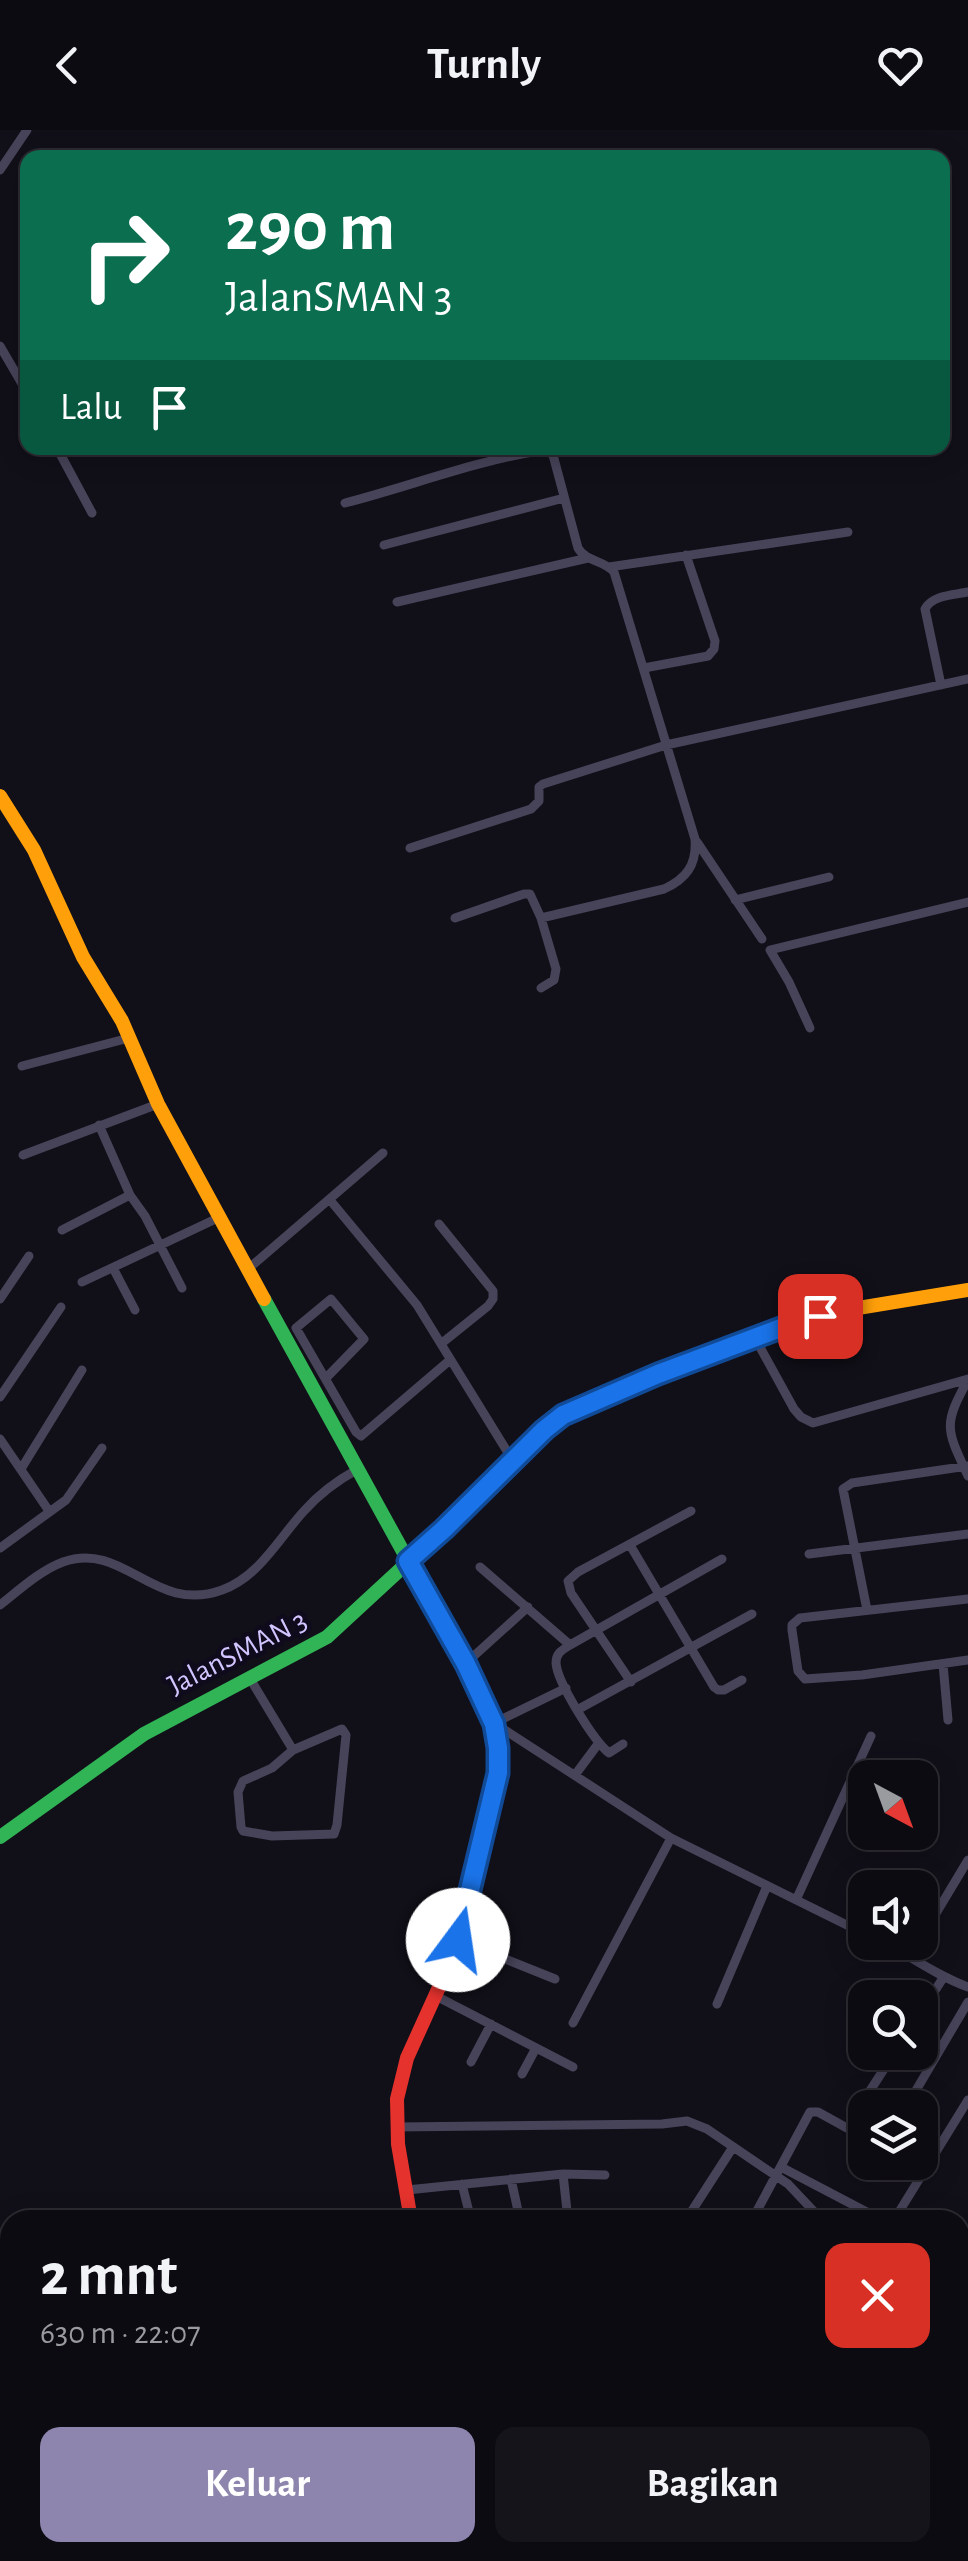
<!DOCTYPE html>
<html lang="id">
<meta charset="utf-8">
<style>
:root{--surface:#0d0b12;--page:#16141b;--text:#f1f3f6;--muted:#9a9b9f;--line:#2d2b32;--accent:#8e85ae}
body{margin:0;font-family:"Alegreya Sans",sans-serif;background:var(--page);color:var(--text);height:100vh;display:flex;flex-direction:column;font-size:38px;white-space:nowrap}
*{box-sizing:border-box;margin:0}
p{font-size:32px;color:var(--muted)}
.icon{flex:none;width:55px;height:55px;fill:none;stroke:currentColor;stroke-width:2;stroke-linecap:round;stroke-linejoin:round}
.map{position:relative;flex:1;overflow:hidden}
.panel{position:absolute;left:0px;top:2080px;width:970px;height:352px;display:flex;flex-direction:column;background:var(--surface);border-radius:30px 30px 0 0;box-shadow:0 5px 25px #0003,0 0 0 2px var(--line)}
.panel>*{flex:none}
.banner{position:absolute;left:20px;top:20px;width:930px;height:305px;border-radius:20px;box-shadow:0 5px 25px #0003,0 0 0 2px var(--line);background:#0b6e4f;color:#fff;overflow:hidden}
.needle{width:65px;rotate:139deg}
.fabs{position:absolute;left:848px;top:1630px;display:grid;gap:20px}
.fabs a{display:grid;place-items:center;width:90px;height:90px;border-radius:20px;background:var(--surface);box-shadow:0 5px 25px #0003,0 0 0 2px var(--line);font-size:50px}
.pin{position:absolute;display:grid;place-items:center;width:85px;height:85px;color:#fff;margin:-42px;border-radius:20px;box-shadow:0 5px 15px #0006}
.me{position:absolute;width:110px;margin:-55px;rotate:14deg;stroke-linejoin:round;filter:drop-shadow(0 0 8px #0008)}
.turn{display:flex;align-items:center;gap:35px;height:210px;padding:0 40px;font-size:45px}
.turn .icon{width:130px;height:130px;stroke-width:2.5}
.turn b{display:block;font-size:70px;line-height:85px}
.then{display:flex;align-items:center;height:95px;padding:0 40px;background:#0003;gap:20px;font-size:38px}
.round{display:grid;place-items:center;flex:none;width:105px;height:105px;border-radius:20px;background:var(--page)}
.headline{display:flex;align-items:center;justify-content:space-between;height:170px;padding:0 40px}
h1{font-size:60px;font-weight:700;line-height:75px}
.primary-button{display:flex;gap:20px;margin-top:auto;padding:20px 40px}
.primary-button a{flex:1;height:115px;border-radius:20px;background:var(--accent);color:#fff;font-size:40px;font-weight:700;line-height:115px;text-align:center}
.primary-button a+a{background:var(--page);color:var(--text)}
header{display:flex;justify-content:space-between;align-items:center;height:130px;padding:0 40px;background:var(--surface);font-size:45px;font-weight:700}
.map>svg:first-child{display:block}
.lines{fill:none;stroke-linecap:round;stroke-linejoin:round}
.street{stroke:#474359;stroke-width:9}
.fast{stroke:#30b455;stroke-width:14}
.slow{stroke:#ff9f0a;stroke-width:14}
.jam{stroke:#e5322d;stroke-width:14}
.route-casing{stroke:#114b97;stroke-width:25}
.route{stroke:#1a73e8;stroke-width:18}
.labels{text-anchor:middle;stroke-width:9;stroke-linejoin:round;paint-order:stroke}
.street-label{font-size:30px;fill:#d2c5ff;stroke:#0f0b1c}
</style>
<header><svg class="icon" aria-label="back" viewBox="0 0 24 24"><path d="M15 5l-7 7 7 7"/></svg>Turnly<svg class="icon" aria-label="heart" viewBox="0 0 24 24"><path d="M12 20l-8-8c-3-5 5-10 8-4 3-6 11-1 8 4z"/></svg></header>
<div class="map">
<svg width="968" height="2431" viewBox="0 0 968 2431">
<rect width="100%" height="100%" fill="#110f18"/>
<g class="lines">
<path class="street" d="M0,40L27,0
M0,216L28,264
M57,318L92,383
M345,373C411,356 477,330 545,320L553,325L578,418C586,432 604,430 614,442L695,709C697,735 686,749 664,759L541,788L530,764H524L455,788
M384,415L564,368
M609,437L848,402
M397,472L588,428
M644,538L708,526L714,519L715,511L686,425
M941,555L925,479C932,465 954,465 968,462
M697,712L762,809
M410,718L531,679L539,671V657L543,654L666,615L968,549
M735,770L829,747
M541,788L556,839L554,850L541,858
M810,898L789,852L770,820L968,772
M22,936L129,908
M99,995L130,1065L145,1086L182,1158
M23,1025L158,974
M330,1070L417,1175L513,1331
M439,1094L493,1161V1169L488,1176L442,1213
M62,1100L130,1065
M113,1138L135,1180
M248,1139L383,1023
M82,1152L220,1087
M0,1169L29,1126
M755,1208L794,1279L801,1287L813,1293L968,1249
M326,1248L364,1209L331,1169L296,1198L356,1302L361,1306L450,1230
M968,1250C942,1296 947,1300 968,1346
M0,1267L61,1177
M0,1309L49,1381
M21,1339L82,1240
M630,1415L714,1557L718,1560H724L742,1550
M0,1418L66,1370L102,1318
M809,1424L968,1404
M480,1437L570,1515
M968,1469L800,1488L792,1495V1500L798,1541L805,1549L862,1545L968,1530
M0,1475C19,1460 41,1440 63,1432C124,1410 154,1485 222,1460C259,1447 279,1408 304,1381C319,1364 338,1350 358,1339
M867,1480L843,1359L852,1353L968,1336
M465,1534L528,1477
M943,1534L948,1590
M249,1547L293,1620
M631,1552L571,1463L568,1451L578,1442L691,1381
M577,1580L752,1484
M494,1593L671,1708L865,1804
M494,1593L566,1558
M342,1599L346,1605L337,1695L334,1704L272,1706L243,1701L241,1697L238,1662L243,1651L272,1638L293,1620Z
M623,1614L609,1623C594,1611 557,1552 556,1533C556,1523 562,1520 570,1515L722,1429
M575,1645L598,1614
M796,1770L871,1606
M458,1810L555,1849
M920,1810L968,1730
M883,1812C912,1827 937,1846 968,1857
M436,1866L573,1937
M717,1874L767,1756
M920,1884L943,1848
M573,1893L671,1708
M471,1932L491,1894
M522,1944L536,1918
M864,1970L895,1922
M908,1974L968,1872
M396,1997L662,1994L687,1991L707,1999L788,2054L822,2090
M909,2032L925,2041
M781,2037L882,2090
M563,2044L568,2090
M511,2049L520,2090
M462,2054L471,2090
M407,2060L563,2044L605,2045
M370,2090L411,2085
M686,2090L733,2017
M752,2090L810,1982H818L865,2008
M894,2090L968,1970
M0,2419L10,2416
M528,2422L535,2431
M198,2431L211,2422"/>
<path class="fast" d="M264,1169L465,1534C475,1554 490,1576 495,1597C505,1645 483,1717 471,1765
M0,1707L144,1604L327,1507L444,1399L504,1340"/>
<path class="slow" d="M0,666L34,720L83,827L122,891L158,974L264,1169
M504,1340L544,1300L570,1281L658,1244L793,1193L846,1180L968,1160
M0,2141L10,2156
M0,2216L10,2214"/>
<path class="jam" d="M411,2090L398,2014L397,1969L407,1928L450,1833L471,1765
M178,2422L184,2431"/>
</g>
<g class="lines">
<g class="route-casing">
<path id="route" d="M458,1810L498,1643V1618L494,1594L466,1534L408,1431L444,1399L544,1300L563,1285L658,1244L794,1193L820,1186"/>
</g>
<use href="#route" class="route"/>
</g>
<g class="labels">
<g class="street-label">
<text transform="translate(237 1522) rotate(-27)" y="10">JalanSMAN 3</text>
</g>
</g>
</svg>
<div class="fabs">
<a><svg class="needle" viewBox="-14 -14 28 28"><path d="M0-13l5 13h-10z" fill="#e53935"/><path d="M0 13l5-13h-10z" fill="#9a9b9f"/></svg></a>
<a><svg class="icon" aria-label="sound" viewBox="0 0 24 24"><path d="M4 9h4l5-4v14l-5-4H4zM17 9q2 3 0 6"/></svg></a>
<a><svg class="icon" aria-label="search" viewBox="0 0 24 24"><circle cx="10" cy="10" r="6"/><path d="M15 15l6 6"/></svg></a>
<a><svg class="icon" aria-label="layers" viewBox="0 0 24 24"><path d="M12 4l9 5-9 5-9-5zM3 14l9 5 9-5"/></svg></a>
</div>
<div class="pin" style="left:820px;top:1186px;background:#d93025"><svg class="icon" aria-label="arrive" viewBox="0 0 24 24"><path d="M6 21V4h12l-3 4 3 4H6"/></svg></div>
<svg class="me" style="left:458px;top:1810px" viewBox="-20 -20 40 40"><circle r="19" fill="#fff"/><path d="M0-13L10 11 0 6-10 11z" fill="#1a73e8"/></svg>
<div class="banner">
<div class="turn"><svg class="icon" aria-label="right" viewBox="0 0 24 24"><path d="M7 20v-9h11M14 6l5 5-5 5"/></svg><div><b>290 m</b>JalanSMAN 3</div></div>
<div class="then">Lalu<svg class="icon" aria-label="arrive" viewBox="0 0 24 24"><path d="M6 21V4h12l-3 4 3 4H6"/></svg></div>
</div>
<section class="panel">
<div class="headline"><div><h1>2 mnt</h1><p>630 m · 22:07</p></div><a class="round" style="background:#d93025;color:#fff"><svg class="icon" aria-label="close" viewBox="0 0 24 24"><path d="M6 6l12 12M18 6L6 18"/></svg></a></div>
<div class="primary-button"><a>Keluar</a><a>Bagikan</a></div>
</section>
</div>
